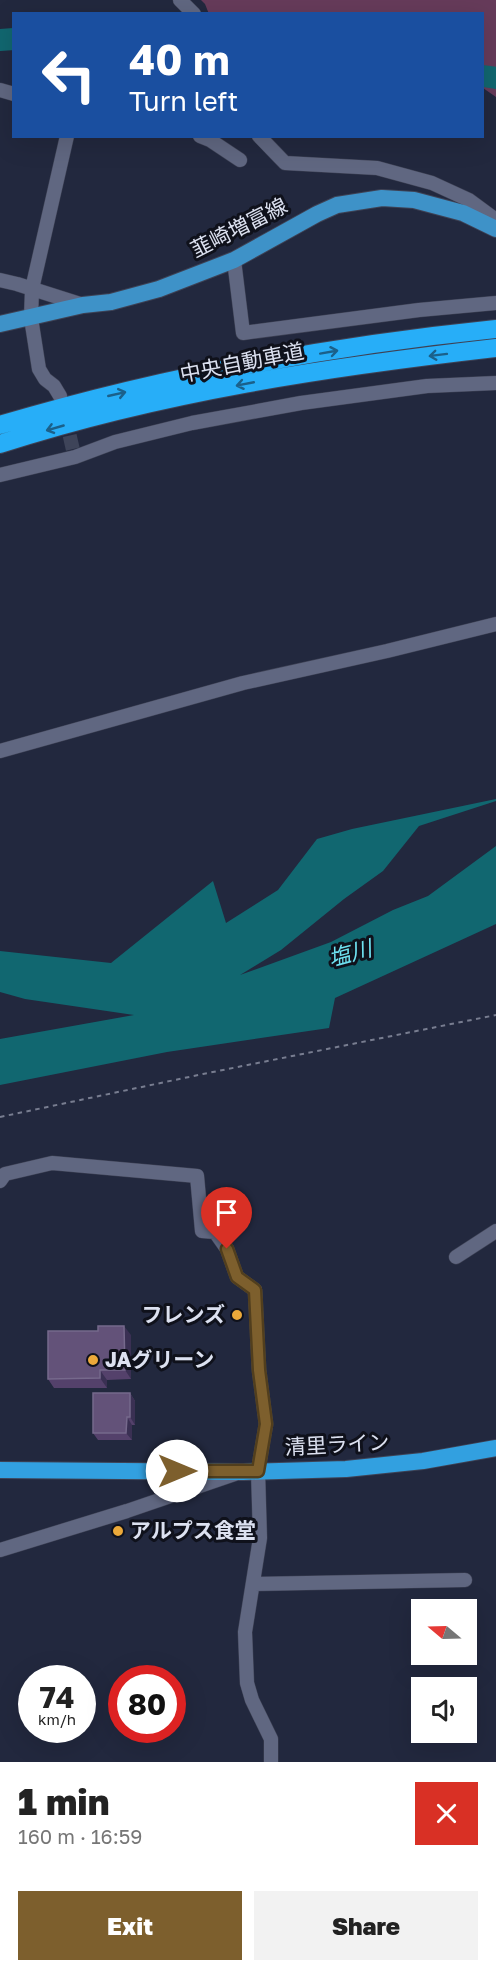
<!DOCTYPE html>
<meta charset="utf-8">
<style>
:root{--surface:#fff;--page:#f2f2f2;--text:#222;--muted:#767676;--accent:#7d5f2d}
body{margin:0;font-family:"Golos Text","Noto Sans JP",sans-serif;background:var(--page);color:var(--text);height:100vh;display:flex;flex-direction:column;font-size:22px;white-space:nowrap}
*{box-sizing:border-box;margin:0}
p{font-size:20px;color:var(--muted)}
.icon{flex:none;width:33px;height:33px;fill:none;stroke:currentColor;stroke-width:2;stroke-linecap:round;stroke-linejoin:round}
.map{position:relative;height:1762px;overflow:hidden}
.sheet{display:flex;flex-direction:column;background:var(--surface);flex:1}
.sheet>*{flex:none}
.hud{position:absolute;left:12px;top:12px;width:472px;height:126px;border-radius:0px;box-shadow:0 6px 24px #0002;background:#1a4fa0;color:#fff;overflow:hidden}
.needle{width:39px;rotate:289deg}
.fabs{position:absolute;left:411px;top:1599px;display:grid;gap:12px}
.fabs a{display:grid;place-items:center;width:66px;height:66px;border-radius:0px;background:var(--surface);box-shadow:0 6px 24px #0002;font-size:30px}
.speed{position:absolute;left:18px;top:1665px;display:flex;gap:12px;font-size:30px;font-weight:700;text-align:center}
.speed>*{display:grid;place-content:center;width:78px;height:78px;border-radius:50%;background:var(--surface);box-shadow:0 6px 24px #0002;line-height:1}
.speed small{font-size:15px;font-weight:400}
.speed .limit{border:9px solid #d22;background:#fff;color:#111}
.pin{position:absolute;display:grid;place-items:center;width:51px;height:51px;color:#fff;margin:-62px -26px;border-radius:50% 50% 50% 0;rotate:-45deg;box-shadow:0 0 6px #0007}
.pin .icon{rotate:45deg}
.me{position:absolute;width:66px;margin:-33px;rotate:90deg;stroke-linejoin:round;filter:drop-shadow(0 0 4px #0008)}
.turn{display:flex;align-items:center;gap:21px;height:126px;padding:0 18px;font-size:27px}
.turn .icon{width:78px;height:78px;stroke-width:2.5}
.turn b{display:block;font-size:42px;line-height:51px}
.round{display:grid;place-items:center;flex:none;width:63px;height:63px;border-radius:0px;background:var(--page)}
.headline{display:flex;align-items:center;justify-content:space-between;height:102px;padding:0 18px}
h1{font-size:36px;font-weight:800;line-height:45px}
.button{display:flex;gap:12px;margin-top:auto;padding:12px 18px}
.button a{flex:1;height:69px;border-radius:0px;background:var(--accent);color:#fff;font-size:24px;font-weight:800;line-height:69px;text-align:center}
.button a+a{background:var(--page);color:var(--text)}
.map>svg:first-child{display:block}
.green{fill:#663b5a}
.water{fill:#116770}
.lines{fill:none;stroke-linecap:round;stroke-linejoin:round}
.river{stroke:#116770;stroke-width:22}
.minor-tunnel{stroke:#3e4459;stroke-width:14;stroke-dasharray:14 7;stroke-linecap:butt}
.minor-casing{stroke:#3e4255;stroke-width:15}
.primary-casing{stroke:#3e4255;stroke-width:18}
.trunk-casing{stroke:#3e4255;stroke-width:18}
.motorway-casing{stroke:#3e4255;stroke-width:20}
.path{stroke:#787d90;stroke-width:2;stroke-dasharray:4.5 4.5;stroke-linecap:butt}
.minor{stroke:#606781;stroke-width:14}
.primary{stroke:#3e92c8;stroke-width:16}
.trunk{stroke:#32a0e0;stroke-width:16}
.motorway{stroke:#27aef8;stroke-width:18}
.wall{fill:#54416b}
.shaded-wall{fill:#3a3053}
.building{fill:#635279;stroke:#76698c;stroke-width:1.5}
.oneway{stroke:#1b608a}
.route-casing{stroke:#513e1d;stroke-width:15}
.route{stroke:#7d5f2d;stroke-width:10}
.poi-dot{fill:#eca93a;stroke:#0f111b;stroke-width:2}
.labels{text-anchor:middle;stroke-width:6;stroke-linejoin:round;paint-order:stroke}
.street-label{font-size:21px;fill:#dce1f0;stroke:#0f111b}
.poi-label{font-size:21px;font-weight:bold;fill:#dce1f0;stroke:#0f111b;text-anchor:start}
.water-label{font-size:22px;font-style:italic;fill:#6fe2f1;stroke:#0f111b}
</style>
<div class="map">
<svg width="496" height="1762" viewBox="0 0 496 1762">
<rect width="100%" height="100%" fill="#22283e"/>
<path class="green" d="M201,0H496V97L483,88V14H209L205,4Z"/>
<path class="water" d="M496,799V801L419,826L383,871L344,899L281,950L240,975L331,942L393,910L428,896L496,846V924L335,998L329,1028L167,1052L0,1085V1039L134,1015L25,999L0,992V951L111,963L213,881L226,923L278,890L317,839L352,829Z"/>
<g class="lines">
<path class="river" d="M0,40L14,39
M483,76L496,78"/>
<path class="minor-tunnel" d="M65,415L73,450"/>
<g class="minor-casing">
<path id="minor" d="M180,0L194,14
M0,90L14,94
M200,136L210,140L240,160
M259,136L285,163L377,168L432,183L469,200L496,220
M234,260L243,333L419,310L496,303
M0,280L17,284L83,305
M60,396L54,386L45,379L39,369L31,318L32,289L67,136
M0,475L75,457L115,442L192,423L301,403L427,386L496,383
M0,751L243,683L387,651L496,624
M0,1181L5,1174L52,1163L197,1176L202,1231L215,1232L227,1249L237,1277L255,1290L259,1370L266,1424L258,1471L260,1538L245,1632L247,1683L252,1700L271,1739V1762
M456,1257L496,1231
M0,1550L127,1511L235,1474
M253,1584L465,1580"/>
</g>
<g class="primary-casing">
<path id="primary" d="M0,324L83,305L111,302L159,289L234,260L317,214L337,205L382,198L414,200L463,213L496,229"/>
</g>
<g class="trunk-casing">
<path id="trunk" d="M0,1470L243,1472L346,1469L423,1461L496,1448"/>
</g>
<g class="motorway-casing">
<path id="motorway" d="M0,425C161,377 329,346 496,329
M0,444C161,392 329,367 496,348"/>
</g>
<path class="path" d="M0,1117L203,1074L496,1015"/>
<use href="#minor" class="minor"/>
<use href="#primary" class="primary"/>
<use href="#trunk" class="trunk"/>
<use href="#motorway" class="motorway"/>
</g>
<path class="wall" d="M131,1335V1379L107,1380V1388H54L48,1379Z
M130,1393L135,1401V1425H132V1440H98L93,1433Z"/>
<path class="shaded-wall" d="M124,1326L131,1335V1379L125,1370Z
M100,1370L107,1380V1388L100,1378Z
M130,1393L135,1401V1425L130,1417Z
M127,1417L132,1425V1440L126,1433Z"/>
<path class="building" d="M98,1326H124L125,1370H100V1378L48,1379V1331H98Z
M93,1393H130V1417H127L126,1433H93Z"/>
<defs><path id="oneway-shaft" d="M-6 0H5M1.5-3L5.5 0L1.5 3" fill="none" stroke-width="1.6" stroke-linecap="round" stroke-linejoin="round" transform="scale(1.5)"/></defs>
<g class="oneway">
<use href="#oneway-shaft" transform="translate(329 352) rotate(-10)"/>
<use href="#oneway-shaft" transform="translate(438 355) rotate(173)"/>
<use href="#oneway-shaft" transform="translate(245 384) rotate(169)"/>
<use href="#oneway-shaft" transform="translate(117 394) rotate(-13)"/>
<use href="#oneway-shaft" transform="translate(55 428) rotate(164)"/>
</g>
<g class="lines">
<g class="route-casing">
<path id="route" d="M177,1471H258L266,1424L259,1370L255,1290L237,1277L227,1249"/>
</g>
<use href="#route" class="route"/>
</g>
<g class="poi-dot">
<circle cx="237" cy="1315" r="6"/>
<circle cx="93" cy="1360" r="6"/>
<circle cx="118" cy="1531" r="6"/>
</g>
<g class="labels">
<g class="street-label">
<text transform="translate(239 228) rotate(-27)" y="7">韮崎増富線</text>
<text transform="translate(242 363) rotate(-11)" y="7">中央自動車道</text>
<text transform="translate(337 1445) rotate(-3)" y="7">清里ライン</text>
</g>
<g class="poi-label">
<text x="225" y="1322" text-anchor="end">フレンズ</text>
<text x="105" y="1367">JAグリーン</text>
<text x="130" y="1538">アルプス食堂</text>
</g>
<g class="water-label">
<text transform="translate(350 953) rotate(-15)" y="8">塩川</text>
</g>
</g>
</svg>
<div class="fabs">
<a><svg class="needle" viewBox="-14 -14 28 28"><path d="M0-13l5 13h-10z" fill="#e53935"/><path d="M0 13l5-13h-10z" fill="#767676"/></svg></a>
<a><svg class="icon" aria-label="sound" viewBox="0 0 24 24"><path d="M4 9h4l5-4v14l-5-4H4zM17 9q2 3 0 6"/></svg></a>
</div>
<div class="speed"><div>74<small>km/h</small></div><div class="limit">80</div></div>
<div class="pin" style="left:227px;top:1249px;background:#d93025"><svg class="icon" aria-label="arrive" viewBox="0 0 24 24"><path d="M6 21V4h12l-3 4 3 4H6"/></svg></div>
<svg class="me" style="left:177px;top:1471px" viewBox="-20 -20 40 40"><circle r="19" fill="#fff"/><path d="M0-13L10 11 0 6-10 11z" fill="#7d5f2d"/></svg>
<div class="hud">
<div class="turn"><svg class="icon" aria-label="left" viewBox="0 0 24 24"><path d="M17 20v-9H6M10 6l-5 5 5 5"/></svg><div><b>40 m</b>Turn left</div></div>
</div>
</div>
<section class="sheet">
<div class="headline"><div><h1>1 min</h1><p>160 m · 16:59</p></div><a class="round" style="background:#d93025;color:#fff"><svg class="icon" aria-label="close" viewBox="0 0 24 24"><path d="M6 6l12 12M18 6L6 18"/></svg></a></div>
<div class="button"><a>Exit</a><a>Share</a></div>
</section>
